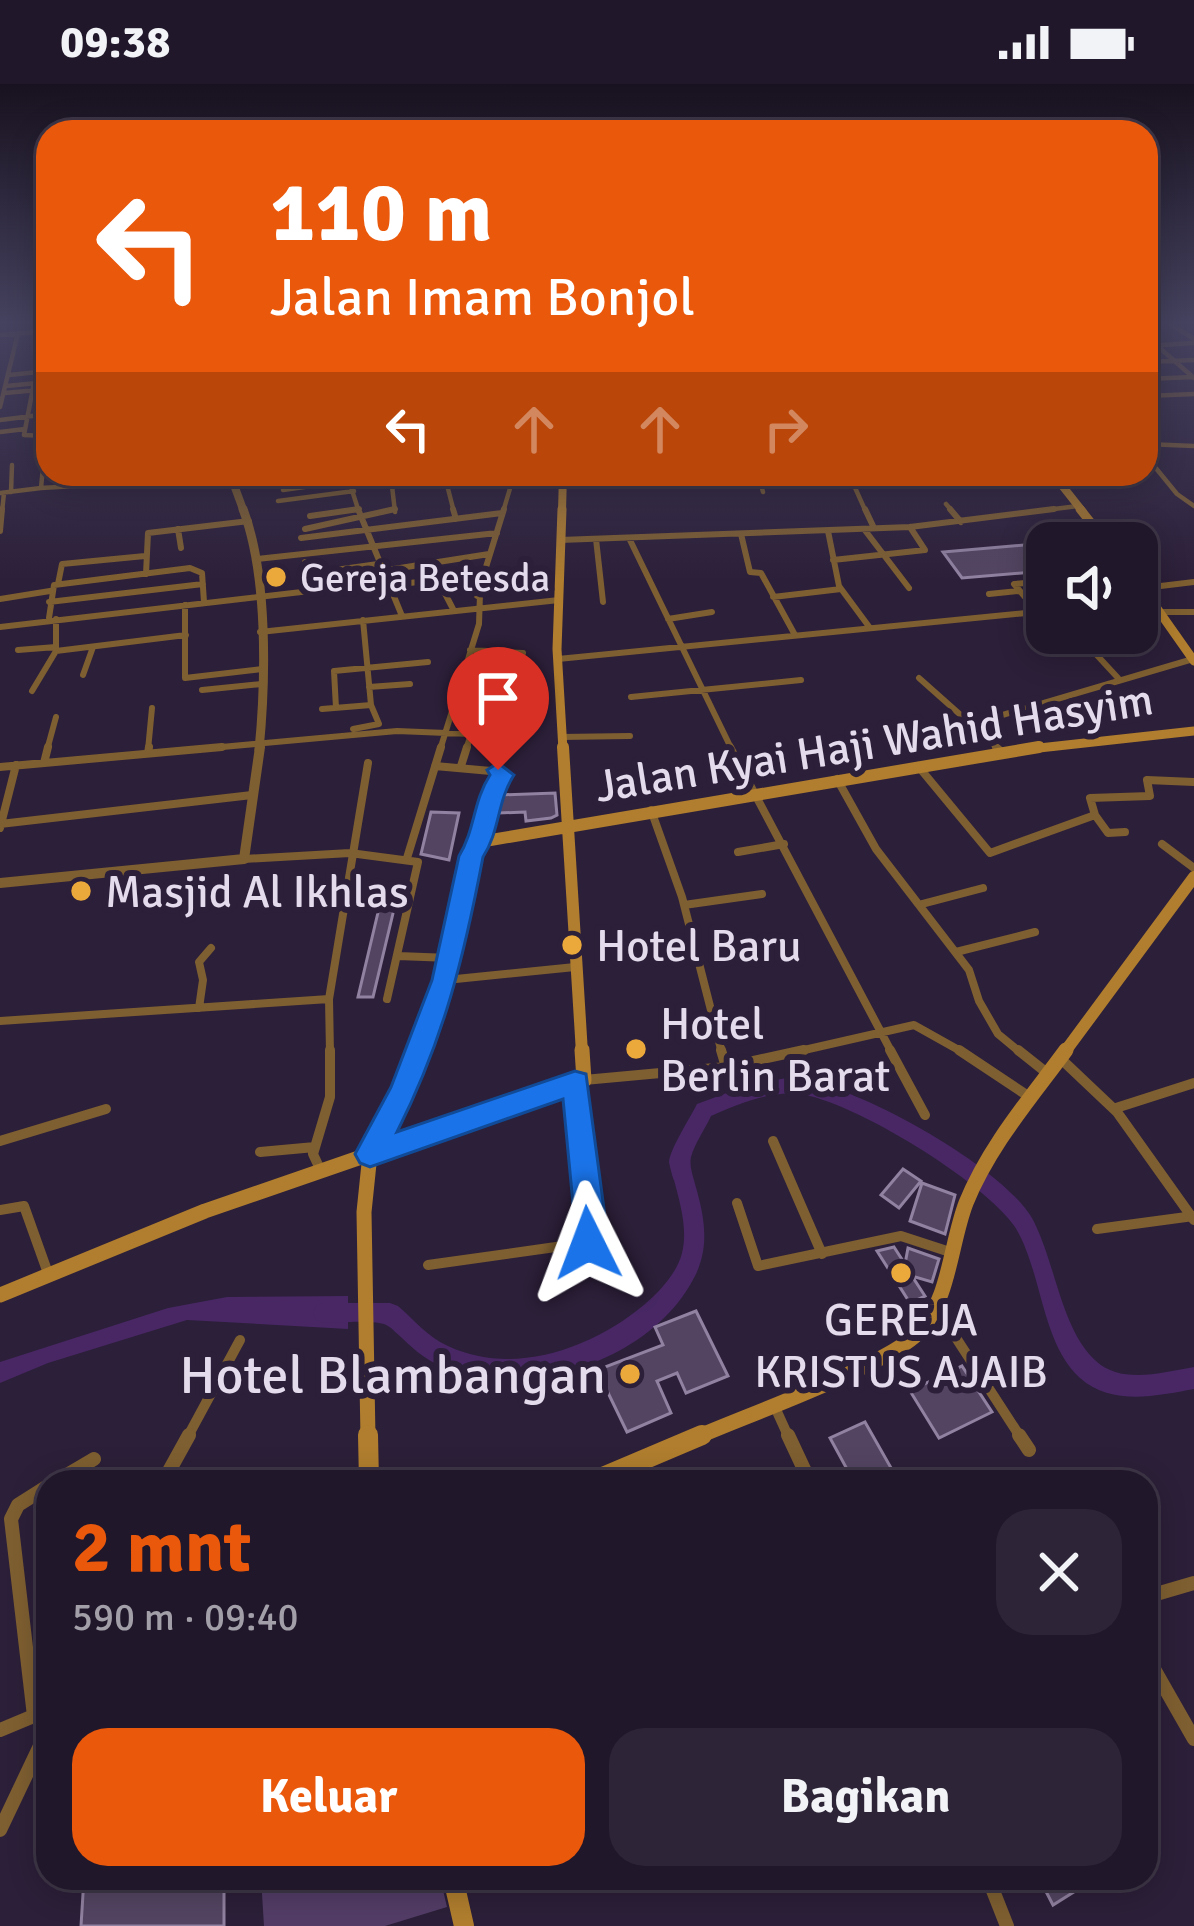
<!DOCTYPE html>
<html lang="id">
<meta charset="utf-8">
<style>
:root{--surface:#21172b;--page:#2d2437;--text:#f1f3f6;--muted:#a29fa9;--line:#3e3647;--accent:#ea580c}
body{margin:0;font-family:Signika,sans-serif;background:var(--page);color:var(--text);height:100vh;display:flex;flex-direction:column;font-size:45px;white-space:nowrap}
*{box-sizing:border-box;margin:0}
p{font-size:39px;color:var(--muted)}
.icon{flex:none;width:66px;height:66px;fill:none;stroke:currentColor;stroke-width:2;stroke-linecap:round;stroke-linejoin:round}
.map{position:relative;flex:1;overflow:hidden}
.drawer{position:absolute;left:36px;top:1386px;width:1122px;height:420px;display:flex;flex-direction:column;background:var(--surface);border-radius:36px;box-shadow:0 6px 30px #0003,0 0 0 3px var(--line)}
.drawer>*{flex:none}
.hud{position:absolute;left:36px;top:36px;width:1122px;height:366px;border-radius:36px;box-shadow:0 6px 30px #0003,0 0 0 3px var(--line);background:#ea580c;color:#fff;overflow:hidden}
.tools{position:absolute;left:1026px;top:438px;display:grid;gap:24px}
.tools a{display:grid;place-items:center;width:132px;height:132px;border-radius:24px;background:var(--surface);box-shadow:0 6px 30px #0003,0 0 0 3px var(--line);font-size:60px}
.pin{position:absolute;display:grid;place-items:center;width:102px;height:102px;color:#fff;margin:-123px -51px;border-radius:50% 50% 50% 0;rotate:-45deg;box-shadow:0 0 12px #0007}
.pin .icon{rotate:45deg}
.me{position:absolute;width:132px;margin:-66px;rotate:357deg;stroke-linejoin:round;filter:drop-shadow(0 0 9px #0008)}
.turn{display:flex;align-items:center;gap:42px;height:252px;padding:0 36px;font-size:54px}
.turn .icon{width:156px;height:156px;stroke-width:2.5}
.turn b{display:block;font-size:84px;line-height:102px}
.lanes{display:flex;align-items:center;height:114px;padding:0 36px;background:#0003;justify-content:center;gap:60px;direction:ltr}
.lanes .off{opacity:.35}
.round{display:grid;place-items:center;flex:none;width:126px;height:126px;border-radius:36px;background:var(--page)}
.headline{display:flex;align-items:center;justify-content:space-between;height:204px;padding:0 36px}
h1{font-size:72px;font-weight:800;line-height:90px;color:var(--accent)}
.action{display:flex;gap:24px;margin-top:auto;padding:24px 36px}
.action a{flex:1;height:138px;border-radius:36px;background:var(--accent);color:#fff;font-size:48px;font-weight:800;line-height:138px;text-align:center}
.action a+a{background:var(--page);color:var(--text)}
.status{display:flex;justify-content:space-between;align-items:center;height:84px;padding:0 60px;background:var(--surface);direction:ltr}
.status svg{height:33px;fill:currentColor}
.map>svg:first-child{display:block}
.green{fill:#533d67}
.water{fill:#482764}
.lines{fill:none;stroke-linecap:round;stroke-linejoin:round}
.river{fill:#482764;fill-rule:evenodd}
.building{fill:#534562;stroke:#9182a1;stroke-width:3}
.minor-far4{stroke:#7e5f31;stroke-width:4.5}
.minor-far3{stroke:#7e5f31;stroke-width:6}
.minor-far2{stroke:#7e5f31;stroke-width:8}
.minor-far1{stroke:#7e5f31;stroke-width:10}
.minor{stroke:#7e5f31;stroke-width:14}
.tertiary-far2{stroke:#7e5f31;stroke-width:8}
.tertiary-far1{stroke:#7e5f31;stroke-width:9}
.tertiary{stroke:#7e5f31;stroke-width:10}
.secondary-far4{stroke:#b07e2e;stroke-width:8}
.secondary-far3{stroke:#b07e2e;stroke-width:9}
.secondary-far2{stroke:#b07e2e;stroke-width:12}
.secondary-far1{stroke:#b07e2e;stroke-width:15}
.secondary{stroke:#b07e2e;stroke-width:20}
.route{fill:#1a73e8;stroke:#114b97;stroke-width:3}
.poi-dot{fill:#eca93b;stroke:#2c1f39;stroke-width:4.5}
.labels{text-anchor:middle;stroke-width:12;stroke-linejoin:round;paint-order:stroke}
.far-poi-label{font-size:39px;fill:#e4dced;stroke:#2c1f39;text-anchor:start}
.street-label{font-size:45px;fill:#e4dced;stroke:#2c1f39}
.poi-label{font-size:45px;fill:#e4dced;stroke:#2c1f39;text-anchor:start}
.near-poi-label{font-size:54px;fill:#e4dced;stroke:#2c1f39;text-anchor:end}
</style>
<div class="status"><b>09:38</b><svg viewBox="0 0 49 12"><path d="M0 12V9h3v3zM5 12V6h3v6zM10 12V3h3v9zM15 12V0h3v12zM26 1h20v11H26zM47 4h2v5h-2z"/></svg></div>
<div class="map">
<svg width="1194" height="1842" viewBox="0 0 1194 1842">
<rect width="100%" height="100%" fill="#2c1f39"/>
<path class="green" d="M261,1794H440L447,1823L385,1842H264Z"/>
<path class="water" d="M348,1212V1245L187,1236L48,1279L0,1299V1278L168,1224L227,1213Z"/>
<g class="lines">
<path class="river" d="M787,994C847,994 1002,1082 1032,1134C1055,1176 1061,1246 1096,1277C1122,1301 1163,1288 1194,1283V1305C1156,1312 1112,1322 1080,1294C1041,1259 1042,1186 1015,1143C986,1099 852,1016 799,1010C769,1007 738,1020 711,1032C705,1045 695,1059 691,1073C689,1082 693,1091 695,1100C704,1131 710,1160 696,1190C655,1275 533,1315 447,1285C429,1278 415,1267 402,1254C397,1250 393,1245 388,1242C377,1235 339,1239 324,1239L316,1236L313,1229L316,1222L324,1219H390L398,1222C413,1235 429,1254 448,1262C514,1293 593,1264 645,1220C660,1207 677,1189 682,1169C688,1145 680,1119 674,1096C673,1095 669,1079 669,1078C670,1065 690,1034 697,1020L751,1000Z"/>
</g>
<path class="building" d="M1047,459V504L1033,488L962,494L943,468Z
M555,709L557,731L551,734L526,737L525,728L499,729V711Z
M431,728L459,729L449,776L421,770Z
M380,820L395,821L373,913H358Z
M903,1085L921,1097L899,1124L881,1111Z
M922,1099L955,1111L945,1150L910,1137Z
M894,1163L905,1180L908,1164L939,1175L932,1198L912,1192L925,1212L910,1219L877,1167Z
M696,1227L728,1292L686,1309L677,1289L657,1297L671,1329L627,1348L597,1286L663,1261L655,1243Z
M962,1282L992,1328L939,1354L910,1307Z
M865,1338L899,1398H854L830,1354Z
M84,1794H224V1842H81Z
M1039,1794H1096L1053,1821Z"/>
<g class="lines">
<path class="minor-far4" d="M1169,239L1194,255
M0,251L48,247
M1146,252L1194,294
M1146,262L1194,259
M1146,278L1194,276
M9,291L48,287
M1146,295L1193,293
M34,299L24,351L48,352
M6,302L48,298
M5,309L48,305
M1146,312L1194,310
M0,323L18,249
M0,336L48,330
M0,348L25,345
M1146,360L1194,362
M1146,372L1177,410L1194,422
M721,390L726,402
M758,390L763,408
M861,390L852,397L866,428
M274,391L283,390
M349,397L359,428
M446,397L454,428
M392,402L395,428
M41,404L93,401
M283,406L368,394L392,402L471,394L563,398
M11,408L12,381
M0,409L41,404L46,352
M278,417L354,407
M946,420L953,428
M2,428L4,409
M338,428L359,425
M503,428L514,391
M1030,428L1078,422"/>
<path class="minor-far3" d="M358,425L402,532
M453,425L456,435
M865,425L874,444
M950,425L961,438
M310,432L359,425
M178,445L181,464
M305,445L395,425
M864,445L909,504
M0,447L2,425
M828,447L839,502L870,544
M741,450L750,488L761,489L795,551
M301,454L502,429
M629,454L732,666
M596,455L603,518
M560,456L910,443L1054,425
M257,475L497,449
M833,476L925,466L910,443
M305,478L311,509
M381,487L489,470
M146,490L148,449L249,437
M307,490L378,480
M58,500L62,480L145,472
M390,501L438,496L453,525
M1144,504L1194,498
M989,510L1019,507
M477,512L504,425
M1037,512L1025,513L1014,500L1026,499L1047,523
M773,513L841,505
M0,515L50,507
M49,518L203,500
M185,521V594L262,585
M1161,528H1194
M49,534L54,501L190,484L202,489L204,518
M668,535L712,528
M0,543L388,498
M260,548L559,516
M18,566L56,563
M470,566L523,569
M56,567L186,551
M1094,568L1118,594
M558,575L1047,527
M83,591L93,563
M919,594L1000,666
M369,603L410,600
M460,605L495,613L485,648L471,650
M202,606L262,600
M32,607L56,567V535
M631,613L801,596
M336,624L334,587L428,578
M322,625L371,621
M972,640L1193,575
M353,645L379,640L371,621L363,536
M561,653L630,652
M47,666L56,633
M148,666L152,624
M189,666L397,647L471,650L466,666
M440,666L479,540L480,510"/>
<path class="minor-far2" d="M730,663L892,969
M996,663L1003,669
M148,669L149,663
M44,679L48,663
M435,682L502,688L490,709L482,756
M461,682L467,663
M918,682L990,769L1095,731L1108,749L1125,748
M0,683L222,663
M837,695L876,765L969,886L979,917L998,950L1021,969
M651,726L682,813L722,969
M1095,731L1090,714L1150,712L1147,696L1194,698
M0,740L252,711
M0,744L16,681
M1162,760L1194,784
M738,768L784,760
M407,774L441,663
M244,775L350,769L418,778L387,915
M922,820L983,804
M684,821L762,810
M956,868L1035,848
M398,872L450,874
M446,896L575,883
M199,924L203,896L199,878L211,864
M0,937L329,915
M330,969L329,915L368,679
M791,969L914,941L964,969"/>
<path class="minor-far1" d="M721,966L726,983
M890,966L925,1031
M959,966L1028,1012
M1018,966L1047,989
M1060,974L1117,1028L1194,1136
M584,996L726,983L804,966
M1116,1024L1194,999
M0,1057L106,1025
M773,1057L822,1170
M260,1068L315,1063
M320,1085L313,1070L330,1013V966
M737,1119L758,1182L901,1152L950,1168
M0,1126L24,1122L49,1192
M1097,1145L1194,1132
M428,1181L591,1158L575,998
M936,1223L1021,1354
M774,1321L789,1354
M187,1354L240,1256"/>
<path class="minor" d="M788,1351L810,1398
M1019,1351L1029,1366
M55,1398L94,1375
M163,1398L189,1351
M1146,1513L1194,1499
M1146,1571L1194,1655
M34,1632L11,1435L18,1421L48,1402
M0,1646L48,1626
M0,1746L48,1645
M988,1794L1007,1842"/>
<path class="tertiary-far2" d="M230,390L244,428"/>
<path class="tertiary-far1" d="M243,425C268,491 266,595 259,666"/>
<path class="tertiary" d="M0,799L244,775L260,663"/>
<path class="secondary-far4" d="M1053,390L1083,428
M562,428L563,390"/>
<path class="secondary-far3" d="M562,425L557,565L563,666
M1080,425L1107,459
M1137,496L1194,577
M1021,666L1194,647"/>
<path class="secondary-far2" d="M563,663L582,969
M418,969L446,896L468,783L479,758L1039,663
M1064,969L1194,793"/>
<path class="secondary-far1" d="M0,1211L205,1127L584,996L582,966
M368,1354L364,1128L370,1070L419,966
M695,1354C742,1333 889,1281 919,1248C950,1214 950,1161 966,1119C989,1062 1030,1015 1066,966"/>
<path class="secondary" d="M368,1351L369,1398
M591,1398L702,1351
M453,1794L464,1842"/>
</g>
<linearGradient id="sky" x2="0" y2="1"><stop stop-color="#18111f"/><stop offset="0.48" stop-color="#45425f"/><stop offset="1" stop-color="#45425f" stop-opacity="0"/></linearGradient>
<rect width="1194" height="497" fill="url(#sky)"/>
<path class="route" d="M498,679L514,691C497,717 500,747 483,773C464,873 444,955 397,1048L575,987L586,990L608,1155L599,1169L588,1174L577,1169L572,1159L576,1151L563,1015L370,1083L360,1079L355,1070L391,1003L432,896L459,772C475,746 473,717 490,691L487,686Z"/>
<g class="poi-dot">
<circle cx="276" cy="493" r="12"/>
<circle cx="81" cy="807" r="12"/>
<circle cx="572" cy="861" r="12"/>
<circle cx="636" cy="965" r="12"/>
<circle cx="901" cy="1189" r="12"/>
<circle cx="630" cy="1290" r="12"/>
</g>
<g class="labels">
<g class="far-poi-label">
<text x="300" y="507">Gereja Betesda</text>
</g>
<g class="street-label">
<text transform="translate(874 658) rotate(-9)" y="16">Jalan Kyai Haji Wahid Hasyim</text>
</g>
<g class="poi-label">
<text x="105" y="823">Masjid Al Ikhlas</text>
<text x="596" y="877">Hotel Baru</text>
<text x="660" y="955">Hotel<tspan x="660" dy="52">Berlin Barat</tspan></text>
<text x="901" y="1251" text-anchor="middle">GEREJA<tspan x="901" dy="52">KRISTUS AJAIB</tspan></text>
</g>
<g class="near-poi-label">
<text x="606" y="1309">Hotel Blambangan</text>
</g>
</g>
</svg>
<div class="tools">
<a><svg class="icon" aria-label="sound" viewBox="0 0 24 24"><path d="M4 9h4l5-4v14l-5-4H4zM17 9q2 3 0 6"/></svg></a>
</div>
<div class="pin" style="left:498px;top:686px;background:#d93025"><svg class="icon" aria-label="arrive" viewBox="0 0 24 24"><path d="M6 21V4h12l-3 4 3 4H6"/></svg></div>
<svg class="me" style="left:588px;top:1159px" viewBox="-20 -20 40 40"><path d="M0-17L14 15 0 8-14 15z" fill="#1a73e8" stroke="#fff" stroke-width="4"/></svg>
<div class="hud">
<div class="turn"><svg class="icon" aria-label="left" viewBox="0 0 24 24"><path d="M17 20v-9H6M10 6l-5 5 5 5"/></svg><div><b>110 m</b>Jalan Imam Bonjol</div></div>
<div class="lanes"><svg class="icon" aria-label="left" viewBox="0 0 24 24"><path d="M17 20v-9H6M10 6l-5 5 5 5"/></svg><svg class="icon off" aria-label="ahead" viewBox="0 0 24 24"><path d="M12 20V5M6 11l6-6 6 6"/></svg><svg class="icon off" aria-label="ahead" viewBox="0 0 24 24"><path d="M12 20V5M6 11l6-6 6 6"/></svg><svg class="icon off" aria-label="right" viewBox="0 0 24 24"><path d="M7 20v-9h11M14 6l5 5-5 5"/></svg></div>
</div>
<section class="drawer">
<div class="headline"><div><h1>2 mnt</h1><p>590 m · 09:40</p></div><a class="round"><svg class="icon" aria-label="close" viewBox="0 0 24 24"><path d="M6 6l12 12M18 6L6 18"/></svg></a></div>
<div class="action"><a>Keluar</a><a>Bagikan</a></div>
</section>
</div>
